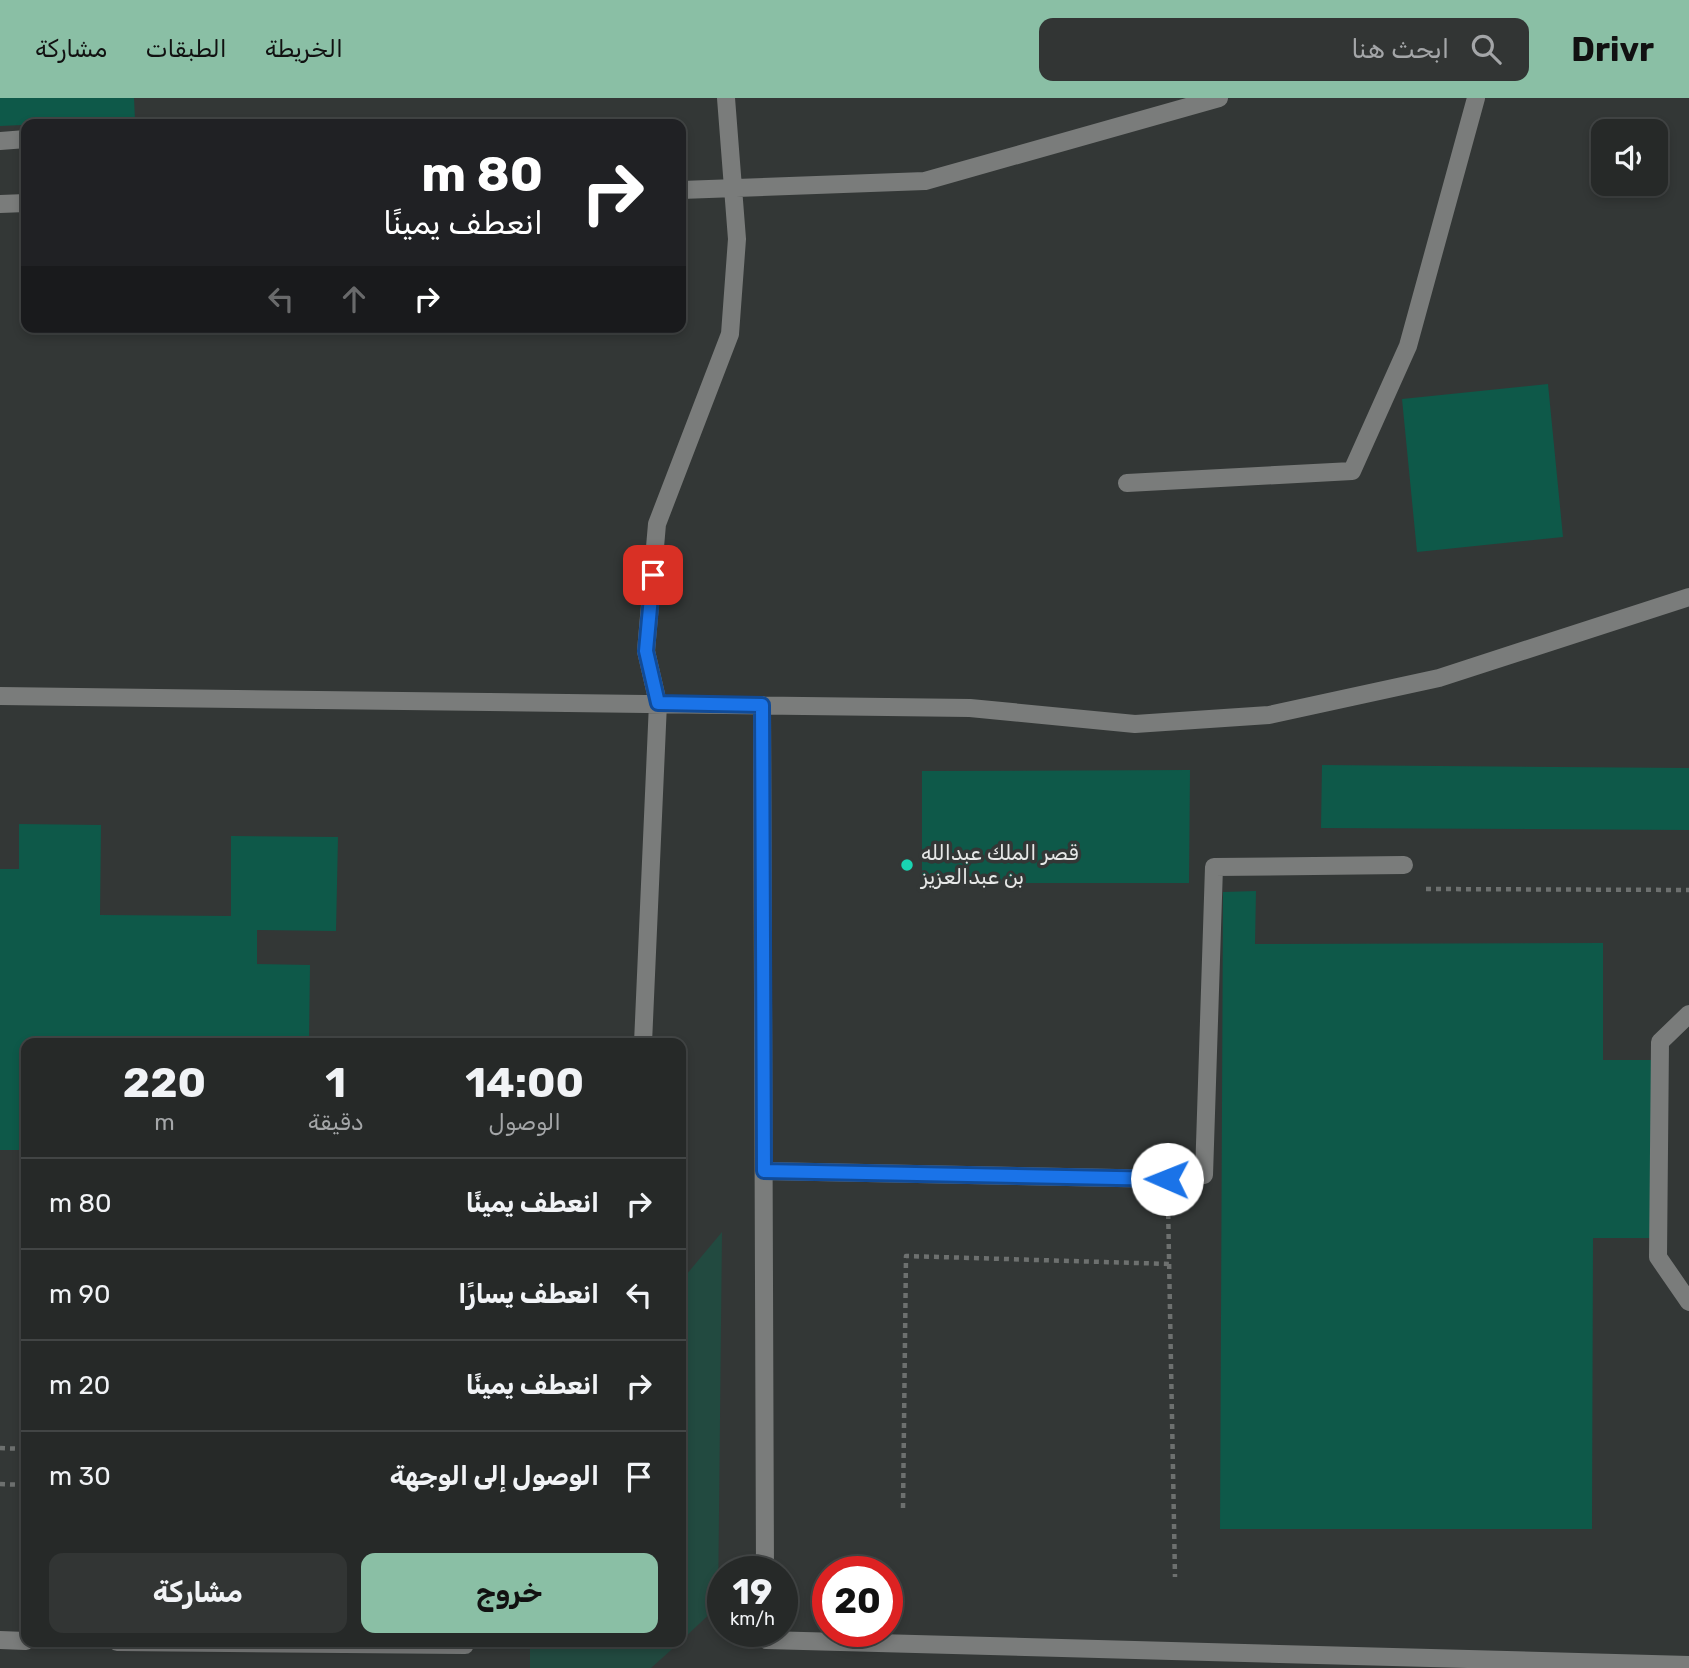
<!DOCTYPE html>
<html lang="ar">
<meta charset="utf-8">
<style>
:root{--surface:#262928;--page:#323534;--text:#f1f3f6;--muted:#a4a6a8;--line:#424545;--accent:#8abfa5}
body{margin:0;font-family:Rubik,Vazirmatn,sans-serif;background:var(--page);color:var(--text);direction:rtl;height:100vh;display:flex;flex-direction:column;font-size:26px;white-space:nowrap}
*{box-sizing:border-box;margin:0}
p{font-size:23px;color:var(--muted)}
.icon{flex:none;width:38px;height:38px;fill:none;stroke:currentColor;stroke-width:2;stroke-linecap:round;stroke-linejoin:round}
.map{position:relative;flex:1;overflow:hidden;direction:ltr}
.drawer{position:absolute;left:21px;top:940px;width:665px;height:609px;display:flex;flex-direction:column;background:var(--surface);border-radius:14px;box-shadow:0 4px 10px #0003,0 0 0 2px var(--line);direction:rtl}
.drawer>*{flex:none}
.banner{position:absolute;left:21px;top:21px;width:665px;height:214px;border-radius:14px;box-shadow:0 4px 10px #0003,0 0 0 2px var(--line);direction:rtl;background:#202124;color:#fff;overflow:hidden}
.buttons{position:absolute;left:1591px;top:21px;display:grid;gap:14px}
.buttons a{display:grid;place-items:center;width:77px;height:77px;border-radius:14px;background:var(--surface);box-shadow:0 4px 10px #0003,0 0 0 2px var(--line);font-size:35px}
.speed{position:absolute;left:707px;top:1458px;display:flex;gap:14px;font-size:35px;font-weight:700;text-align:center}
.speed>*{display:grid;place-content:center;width:91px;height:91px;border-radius:50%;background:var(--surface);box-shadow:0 4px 10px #0003,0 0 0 2px var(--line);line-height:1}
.speed small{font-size:18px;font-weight:400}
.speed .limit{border:10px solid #d22;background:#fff;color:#111}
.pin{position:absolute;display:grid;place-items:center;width:60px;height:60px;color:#fff;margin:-30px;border-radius:14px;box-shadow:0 4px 10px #0006}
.me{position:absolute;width:77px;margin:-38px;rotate:271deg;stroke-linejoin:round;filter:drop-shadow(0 0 5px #0008)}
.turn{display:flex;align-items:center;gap:24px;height:147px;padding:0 28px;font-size:32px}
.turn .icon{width:91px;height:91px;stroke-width:2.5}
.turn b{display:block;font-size:49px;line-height:60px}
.lanes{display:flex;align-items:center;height:66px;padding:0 28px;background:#0003;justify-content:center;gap:35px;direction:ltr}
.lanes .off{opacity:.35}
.eta{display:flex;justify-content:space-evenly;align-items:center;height:119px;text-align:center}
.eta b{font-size:42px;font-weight:700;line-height:49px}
.button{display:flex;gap:14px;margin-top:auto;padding:14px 28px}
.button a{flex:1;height:80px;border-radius:14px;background:var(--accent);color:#111;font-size:28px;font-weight:700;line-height:80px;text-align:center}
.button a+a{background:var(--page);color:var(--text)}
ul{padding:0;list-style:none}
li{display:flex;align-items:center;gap:21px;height:91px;padding:0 28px;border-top:2px solid var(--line)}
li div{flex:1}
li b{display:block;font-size:26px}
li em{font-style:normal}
header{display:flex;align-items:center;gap:42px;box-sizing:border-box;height:98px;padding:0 35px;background:var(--accent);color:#111}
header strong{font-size:33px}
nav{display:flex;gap:38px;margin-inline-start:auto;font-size:24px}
.search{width:490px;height:63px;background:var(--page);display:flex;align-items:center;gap:18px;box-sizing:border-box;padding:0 24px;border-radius:14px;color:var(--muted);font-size:26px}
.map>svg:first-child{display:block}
.green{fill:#224a40}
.building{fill:#0e5949}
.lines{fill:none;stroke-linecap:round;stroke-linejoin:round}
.path{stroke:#6d706f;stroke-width:4.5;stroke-dasharray:5 5;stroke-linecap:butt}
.minor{stroke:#7a7c7b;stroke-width:18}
.route-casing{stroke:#114b97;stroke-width:18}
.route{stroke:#1a73e8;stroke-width:12}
.poi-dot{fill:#19d5b2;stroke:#333736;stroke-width:2.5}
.labels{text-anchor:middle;stroke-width:7;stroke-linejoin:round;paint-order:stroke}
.poi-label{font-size:21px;fill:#e6e8e7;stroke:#333736;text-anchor:start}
</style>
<header>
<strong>Drivr</strong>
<div class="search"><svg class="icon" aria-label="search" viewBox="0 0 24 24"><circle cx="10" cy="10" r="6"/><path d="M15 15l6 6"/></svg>ابحث هنا</div>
<nav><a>الخريطة</a><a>الطبقات</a><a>مشاركة</a></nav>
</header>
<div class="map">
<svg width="1689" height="1570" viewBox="0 0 1689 1570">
<rect width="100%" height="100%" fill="#333736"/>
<path class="green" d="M722,1134L718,1508L681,1543V1183Z
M530,1544H680L651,1570H530Z"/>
<path class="building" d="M0,0H134L135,22L0,28Z
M1548,286L1563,439L1417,454L1402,301Z
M1322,667L1689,670V732L1321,730Z
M1190,672L1189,785H922V673Z
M19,726L101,727L100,817L231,818V738L338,739L336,833L257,832V866L310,867L309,945H26V1052H0V771H19Z
M1256,793L1255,846L1603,845V962H1656V1140H1593L1592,1431H1220L1223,794Z"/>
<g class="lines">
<path class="path" d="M1426,791L1689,792
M1168,1106L1175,1479
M0,1350L26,1351
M0,1386L26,1387
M903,1410L906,1158L1170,1166"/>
<path class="minor" d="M0,43L26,41
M681,92L925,83L1219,0
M0,106L26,105
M1127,385L1352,373L1408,248L1476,0
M0,598L970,610L1135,626L1269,617L1439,580L1689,499
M762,607L765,1474
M1689,916L1660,944L1658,1159L1689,1204
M643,945L658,605L646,553L657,426L730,236L737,141L726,0
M764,1073L1167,1081L1204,1077L1214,769L1404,767
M766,1533V1542L1689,1567
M0,1542L26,1543
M117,1544L465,1547V1544"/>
</g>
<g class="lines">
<g class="route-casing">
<path id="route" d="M653,477L646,553L658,605L762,607L764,1073L1167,1081"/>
</g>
<use href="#route" class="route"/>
</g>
<circle class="poi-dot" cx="907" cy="767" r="7"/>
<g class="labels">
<g class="poi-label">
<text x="921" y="762">قصر الملك عبدالله<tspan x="921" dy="24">بن عبدالعزيز</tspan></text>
</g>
</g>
</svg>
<div class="buttons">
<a><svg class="icon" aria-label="sound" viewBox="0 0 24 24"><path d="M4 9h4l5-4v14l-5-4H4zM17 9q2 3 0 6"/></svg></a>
</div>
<div class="speed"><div>19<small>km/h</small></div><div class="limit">20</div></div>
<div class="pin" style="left:653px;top:477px;background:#d93025"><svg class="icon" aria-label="arrive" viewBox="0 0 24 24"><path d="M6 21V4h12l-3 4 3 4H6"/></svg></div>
<svg class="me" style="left:1167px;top:1081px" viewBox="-20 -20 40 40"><circle r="19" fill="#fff"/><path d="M0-13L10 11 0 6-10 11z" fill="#1a73e8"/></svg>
<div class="banner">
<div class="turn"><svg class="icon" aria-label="right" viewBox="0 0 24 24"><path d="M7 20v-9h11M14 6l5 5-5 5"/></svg><div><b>80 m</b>انعطف يمينًا</div></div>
<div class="lanes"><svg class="icon off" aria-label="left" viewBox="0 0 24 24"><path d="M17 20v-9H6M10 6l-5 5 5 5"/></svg><svg class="icon off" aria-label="ahead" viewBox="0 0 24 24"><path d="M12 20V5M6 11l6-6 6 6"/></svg><svg class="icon" aria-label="right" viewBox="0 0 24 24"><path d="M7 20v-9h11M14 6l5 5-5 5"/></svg></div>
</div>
<section class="drawer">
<div class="eta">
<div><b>14:00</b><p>الوصول</p></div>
<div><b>1</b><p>دقيقة</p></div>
<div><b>220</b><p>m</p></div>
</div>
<ul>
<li><svg class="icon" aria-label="right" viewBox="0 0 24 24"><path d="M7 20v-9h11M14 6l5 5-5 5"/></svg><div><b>انعطف يمينًا</b></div><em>80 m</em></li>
<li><svg class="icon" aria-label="left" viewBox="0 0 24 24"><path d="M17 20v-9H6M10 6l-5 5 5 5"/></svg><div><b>انعطف يسارًا</b></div><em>90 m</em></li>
<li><svg class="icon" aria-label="right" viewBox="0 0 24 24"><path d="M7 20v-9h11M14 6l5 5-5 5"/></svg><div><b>انعطف يمينًا</b></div><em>20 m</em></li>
<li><svg class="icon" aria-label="arrive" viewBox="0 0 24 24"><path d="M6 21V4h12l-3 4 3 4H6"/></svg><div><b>الوصول إلى الوجهة</b></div><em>30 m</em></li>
</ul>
<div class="button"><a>خروج</a><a>مشاركة</a></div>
</section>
</div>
